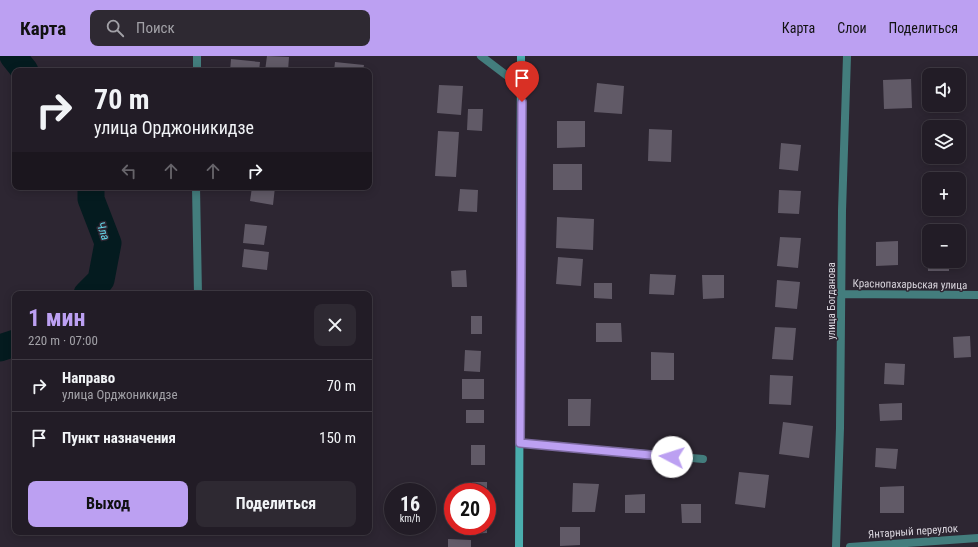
<!DOCTYPE html>
<html lang="ru">
<meta charset="utf-8">
<style>
:root{--surface:#221c26;--page:#2e2932;--text:#f1f3f6;--muted:#a2a1a7;--line:#3f3a43;--accent:#bca0f2}
body{margin:0;font-family:"Roboto Condensed",sans-serif;background:var(--page);color:var(--text);height:100vh;display:flex;flex-direction:column;font-size:15px;white-space:nowrap}
*{box-sizing:border-box;margin:0}
p{font-size:13px;color:var(--muted)}
.icon{flex:none;width:22px;height:22px;fill:none;stroke:currentColor;stroke-width:2;stroke-linecap:round;stroke-linejoin:round}
.map{position:relative;flex:1;overflow:hidden}
.details{position:absolute;left:12px;top:235px;width:360px;height:244px;display:flex;flex-direction:column;background:var(--surface);border-radius:8px;box-shadow:0 2px 10px #0003,0 0 0 1px var(--line)}
.details>*{flex:none}
.hud{position:absolute;left:12px;top:12px;width:360px;height:122px;border-radius:8px;box-shadow:0 2px 10px #0003,0 0 0 1px var(--line);background:#221c26;color:var(--text);overflow:hidden}
.tools{position:absolute;left:922px;top:12px;display:grid;gap:8px}
.tools a{display:grid;place-items:center;width:44px;height:44px;border-radius:8px;background:var(--surface);box-shadow:0 2px 10px #0003,0 0 0 1px var(--line);font-size:20px}
.speed{position:absolute;left:384px;top:427px;display:flex;gap:8px;font-size:20px;font-weight:700;text-align:center}
.speed>*{display:grid;place-content:center;width:52px;height:52px;border-radius:50%;background:var(--surface);box-shadow:0 2px 10px #0003,0 0 0 1px var(--line);line-height:1}
.speed small{font-size:10px;font-weight:400}
.speed .limit{border:6px solid #d22;background:#fff;color:#111}
.pin{position:absolute;display:grid;place-items:center;width:34px;height:34px;color:#fff;margin:-41px -17px;border-radius:50% 50% 50% 0;rotate:-45deg;box-shadow:0 0 4px #0007}
.pin .icon{rotate:45deg}
.me{position:absolute;width:44px;margin:-22px;rotate:275deg;stroke-linejoin:round;filter:drop-shadow(0 0 3px #0008)}
.turn{display:flex;align-items:center;gap:14px;height:84px;padding:0 16px;font-size:18px}
.turn .icon{width:52px;height:52px;stroke-width:2.5}
.turn b{display:block;font-size:28px;line-height:34px}
.lanes{display:flex;align-items:center;height:38px;padding:0 16px;background:#0003;justify-content:center;gap:20px;direction:ltr}
.lanes .off{opacity:.35}
.round{display:grid;place-items:center;flex:none;width:42px;height:42px;border-radius:8px;background:var(--page)}
.summary{display:flex;align-items:center;justify-content:space-between;height:68px;padding:0 16px}
h1{font-size:24px;font-weight:700;line-height:30px;color:var(--accent)}
.primary-button{display:flex;gap:8px;margin-top:auto;padding:8px 16px}
.primary-button a{flex:1;height:46px;border-radius:8px;background:var(--accent);color:#111;font-size:16px;font-weight:700;line-height:46px;text-align:center}
.primary-button a+a{background:var(--page);color:var(--text)}
ul{padding:0;list-style:none}
li{display:flex;align-items:center;gap:12px;height:52px;padding:0 16px;border-top:1px solid var(--line)}
li div{flex:1}
li b{display:block;font-size:15px}
li em{font-style:normal}
header{display:flex;align-items:center;gap:24px;box-sizing:border-box;height:56px;padding:0 20px;background:var(--accent);color:#111}
header strong{font-size:19px}
nav{display:flex;gap:22px;margin-inline-start:auto;font-size:14px}
.search{width:280px;height:36px;background:var(--page);display:flex;align-items:center;gap:10px;box-sizing:border-box;padding:0 14px;border-radius:8px;color:var(--muted);font-size:15px}
.map>svg:first-child{display:block}
.lines{fill:none;stroke-linecap:round;stroke-linejoin:round}
.river{stroke:#041b1f;stroke-width:27}
.building{fill:#615a67}
.lane{stroke:#437d7d;stroke-width:8}
.street{stroke:#437d7d;stroke-width:8}
.secondary{stroke:#4aadad;stroke-width:8}
.route-casing{stroke:#7a689d;stroke-width:10}
.route{stroke:#bca0f2;stroke-width:7}
.labels{text-anchor:middle;stroke-width:3;stroke-linejoin:round;paint-order:stroke}
.street-label{font-size:11px;fill:#dad6de;stroke:#2d2632}
.water-label{font-size:12px;font-style:italic;fill:#64d5e7;stroke:#2d2632}
</style>
<header>
<strong>Карта</strong>
<div class="search"><svg class="icon" aria-label="search" viewBox="0 0 24 24"><circle cx="10" cy="10" r="6"/><path d="M15 15l6 6"/></svg>Поиск</div>
<nav><a>Карта</a><a>Слои</a><a>Поделиться</a></nav>
</header>
<div class="map">
<svg width="978" height="491" viewBox="0 0 978 491">
<rect width="100%" height="100%" fill="#2d2632"/>
<g class="lines">
<path class="river" d="M13,0L25,15
M87,238L101,224L108,187L91,143V131
M0,292L15,287"/>
</g>
<path class="building" d="M267,0L289,1L288,15H265Z
M231,3L260,6L259,15H230Z
M335,6L364,9L363,15H334Z
M911,23L912,52L884,53L883,24Z
M597,27L624,30L622,58L594,56Z
M439,29L463,30L461,59L437,57Z
M468,53H483L482,75L467,74Z
M557,65H585V91L557,92Z
M649,73L672,74L671,106L648,105Z
M438,75L459,76L456,121L435,120Z
M781,87L801,89L798,115L779,113Z
M553,108H582V134H553Z
M252,131H275L273,149L250,145Z
M460,133L478,134L477,156L458,155Z
M779,134L801,135L799,158L778,157Z
M557,161L594,163L593,194L556,192Z
M245,168L267,170L264,189L243,187Z
M780,181L801,182L798,212L777,210Z
M898,185V209L876,210V186Z
M927,190H929V205H949V215H928Z
M244,193L269,196L267,214L242,211Z
M558,201L583,203L581,230L556,228Z
M466,214L467,231H452L451,215Z
M650,218L676,219L674,239L649,238Z
M702,219H724V242L703,243Z
M777,224L800,226L797,253L775,251Z
M594,227H612V243L594,242Z
M471,260H482V278H471Z
M596,267H621L622,286H596Z
M775,271L796,272L793,304L772,303Z
M970,280L971,301L954,302L953,281Z
M465,294L481,295L480,316L464,315Z
M651,296L674,297V324H651Z
M885,307L905,308L904,329L884,328Z
M770,319L793,320L791,349L769,348Z
M462,323H484V343H462Z
M568,343H591L590,370H568Z
M902,347V364L880,365L879,348Z
M466,354H484V367H466Z
M783,366L813,370L809,402L779,398Z
M471,389H485V409H471Z
M876,392L898,393L896,413L875,411Z
M739,416L769,419L765,452L735,448Z
M472,426H487V436H472Z
M573,427L599,428L595,456H572Z
M904,430V457H880V431Z
M645,438V457H625V439Z
M681,448H701V467H682Z
M469,470H487V477L469,478Z
M560,471H580V489L560,490Z
M448,483L471,484V491H448Z"/>
<g class="lines">
<path class="lane" d="M520,387L703,403"/>
<path class="street" d="M481,0L522,31
M197,15V0
M196,131L198,238
M842,238L978,239
M836,491L840,372L842,155L847,0
M850,491L978,482"/>
<path class="secondary" d="M519,491L521,0"/>
</g>
<g class="lines">
<g class="route-casing">
<path id="route" d="M522,46L520,387L672,401"/>
</g>
<use href="#route" class="route"/>
</g>
<g class="labels">
<g class="street-label">
<text transform="translate(910 228) rotate(1)" y="4">Краснопахарьская улица</text>
<text transform="translate(831 245) rotate(-90)" y="4">улица Богданова</text>
<text transform="translate(913 475) rotate(-4)" y="4">Янтарный переулок</text>
</g>
<g class="water-label">
<text transform="translate(103 175) rotate(71)" y="4">Чла</text>
</g>
</g>
</svg>
<div class="tools">
<a><svg class="icon" aria-label="sound" viewBox="0 0 24 24"><path d="M4 9h4l5-4v14l-5-4H4zM17 9q2 3 0 6"/></svg></a>
<a><svg class="icon" aria-label="layers" viewBox="0 0 24 24"><path d="M12 4l9 5-9 5-9-5zM3 14l9 5 9-5"/></svg></a>
<a>+</a>
<a>−</a>
</div>
<div class="speed"><div>16<small>km/h</small></div><div class="limit">20</div></div>
<div class="pin" style="left:522px;top:46px;background:#d93025"><svg class="icon" aria-label="arrive" viewBox="0 0 24 24"><path d="M6 21V4h12l-3 4 3 4H6"/></svg></div>
<svg class="me" style="left:672px;top:401px" viewBox="-20 -20 40 40"><circle r="19" fill="#fff"/><path d="M0-13L10 11 0 6-10 11z" fill="#bca0f2"/></svg>
<div class="hud">
<div class="turn"><svg class="icon" aria-label="right" viewBox="0 0 24 24"><path d="M7 20v-9h11M14 6l5 5-5 5"/></svg><div><b>70 m</b>улица Орджоникидзе</div></div>
<div class="lanes"><svg class="icon off" aria-label="left" viewBox="0 0 24 24"><path d="M17 20v-9H6M10 6l-5 5 5 5"/></svg><svg class="icon off" aria-label="ahead" viewBox="0 0 24 24"><path d="M12 20V5M6 11l6-6 6 6"/></svg><svg class="icon off" aria-label="ahead" viewBox="0 0 24 24"><path d="M12 20V5M6 11l6-6 6 6"/></svg><svg class="icon" aria-label="right" viewBox="0 0 24 24"><path d="M7 20v-9h11M14 6l5 5-5 5"/></svg></div>
</div>
<section class="details">
<div class="summary"><div><h1>1 мин</h1><p>220 m · 07:00</p></div><a class="round"><svg class="icon" aria-label="close" viewBox="0 0 24 24"><path d="M6 6l12 12M18 6L6 18"/></svg></a></div>
<ul>
<li><svg class="icon" aria-label="right" viewBox="0 0 24 24"><path d="M7 20v-9h11M14 6l5 5-5 5"/></svg><div><b>Направо</b><p>улица Орджоникидзе</p></div><em>70 m</em></li>
<li><svg class="icon" aria-label="arrive" viewBox="0 0 24 24"><path d="M6 21V4h12l-3 4 3 4H6"/></svg><div><b>Пункт назначения</b></div><em>150 m</em></li>
</ul>
<div class="primary-button"><a>Выход</a><a>Поделиться</a></div>
</section>
</div>
